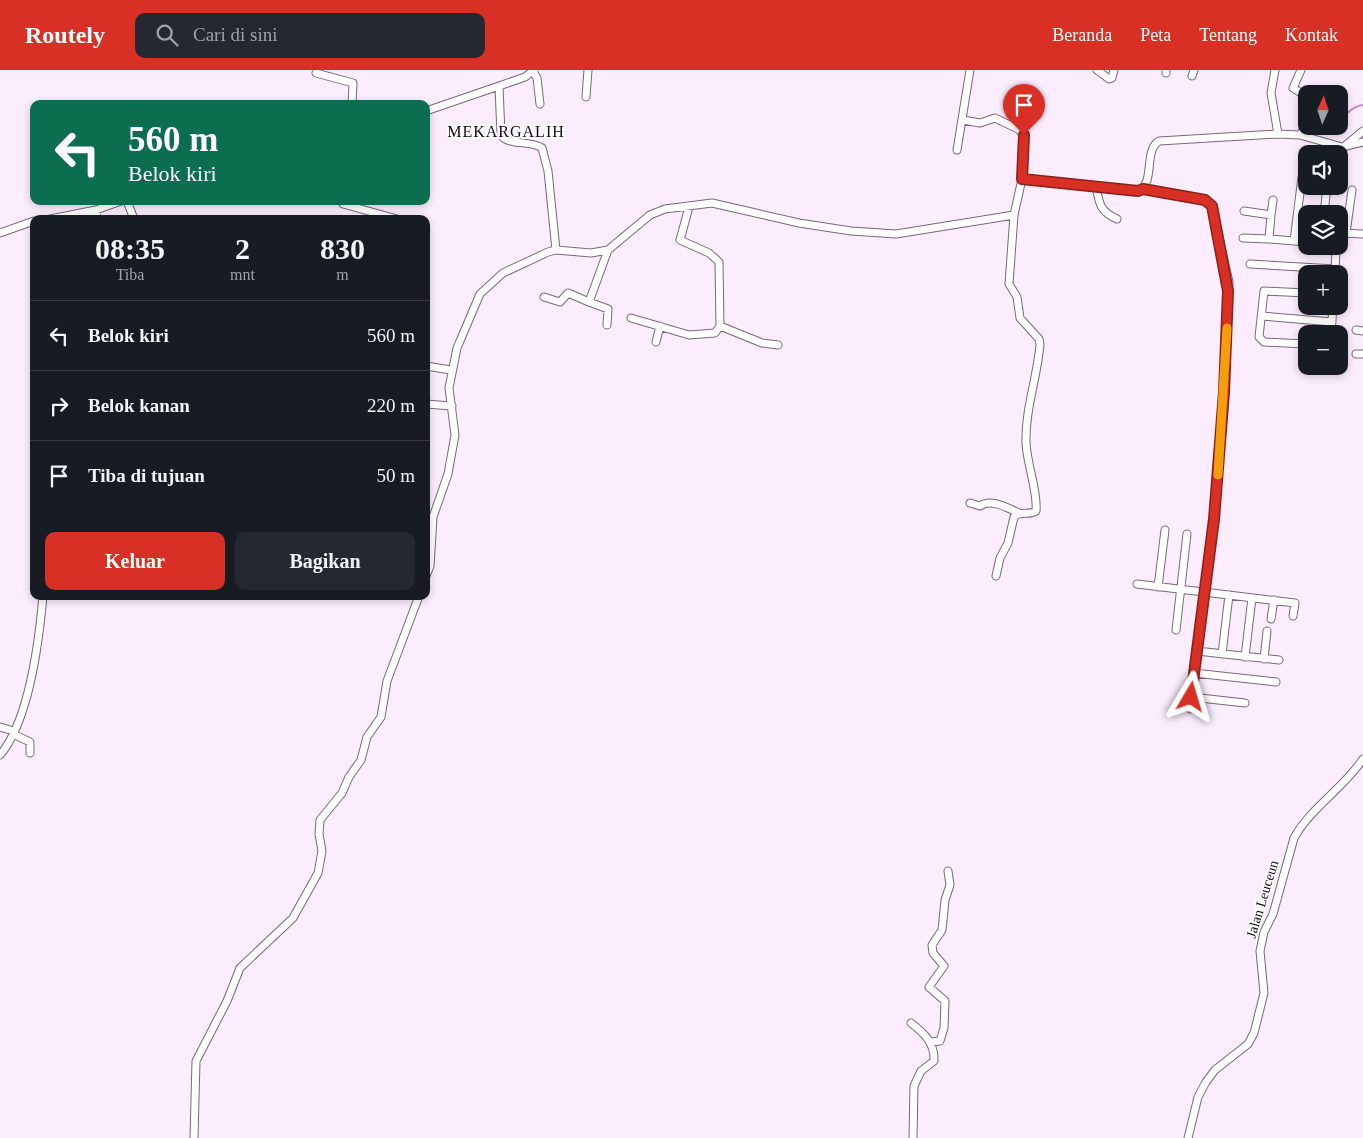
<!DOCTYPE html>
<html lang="id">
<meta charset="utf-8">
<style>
:root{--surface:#171b24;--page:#242831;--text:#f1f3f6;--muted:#9ea1a6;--line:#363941;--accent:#d93025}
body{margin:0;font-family:"Times New Roman",serif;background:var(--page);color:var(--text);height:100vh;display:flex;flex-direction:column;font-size:19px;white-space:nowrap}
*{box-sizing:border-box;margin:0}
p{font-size:16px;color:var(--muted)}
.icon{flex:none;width:28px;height:28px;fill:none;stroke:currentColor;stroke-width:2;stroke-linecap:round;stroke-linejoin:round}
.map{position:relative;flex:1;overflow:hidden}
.panel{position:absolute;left:30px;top:145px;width:400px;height:385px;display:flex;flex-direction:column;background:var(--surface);border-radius:10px;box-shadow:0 2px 8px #0003}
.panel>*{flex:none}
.guide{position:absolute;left:30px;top:30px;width:400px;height:105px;border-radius:10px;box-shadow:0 2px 8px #0003;background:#0b6e4f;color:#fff;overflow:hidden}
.needle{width:32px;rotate:3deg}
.controls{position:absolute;left:1298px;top:15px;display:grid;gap:10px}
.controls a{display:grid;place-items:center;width:50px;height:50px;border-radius:10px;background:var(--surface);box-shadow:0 2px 8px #0003;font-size:25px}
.pin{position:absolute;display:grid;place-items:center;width:42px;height:42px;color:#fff;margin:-51px -21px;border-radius:50% 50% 50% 0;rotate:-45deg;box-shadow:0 0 5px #0007}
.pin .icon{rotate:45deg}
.me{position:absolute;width:55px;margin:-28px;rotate:7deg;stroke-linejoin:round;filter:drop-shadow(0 0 4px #0008)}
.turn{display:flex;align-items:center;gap:18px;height:105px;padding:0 15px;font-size:22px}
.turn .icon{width:65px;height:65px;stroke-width:2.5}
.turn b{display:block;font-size:35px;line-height:42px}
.eta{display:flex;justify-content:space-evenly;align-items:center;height:85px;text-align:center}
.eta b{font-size:30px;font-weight:700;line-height:35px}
.primary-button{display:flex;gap:10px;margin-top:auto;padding:10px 15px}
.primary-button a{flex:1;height:58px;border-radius:10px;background:var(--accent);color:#fff;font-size:20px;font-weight:700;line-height:58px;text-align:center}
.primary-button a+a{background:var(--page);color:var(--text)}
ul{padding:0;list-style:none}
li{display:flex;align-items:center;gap:15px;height:70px;padding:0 15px;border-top:1px solid var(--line)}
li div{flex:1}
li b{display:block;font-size:19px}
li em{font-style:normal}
header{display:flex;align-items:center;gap:30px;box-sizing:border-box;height:70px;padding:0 25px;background:var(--accent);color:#fff}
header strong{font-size:24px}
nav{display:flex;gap:28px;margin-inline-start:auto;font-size:18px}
.search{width:350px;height:45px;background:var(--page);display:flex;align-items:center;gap:12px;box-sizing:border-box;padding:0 18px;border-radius:10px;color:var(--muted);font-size:19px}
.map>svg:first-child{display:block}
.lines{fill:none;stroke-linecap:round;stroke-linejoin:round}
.stream{stroke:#bf8cc8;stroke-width:2}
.minor-casing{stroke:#7b667f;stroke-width:9}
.minor{stroke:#fff;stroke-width:7}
.route-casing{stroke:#8d1f18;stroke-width:12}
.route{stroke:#d93025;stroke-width:9}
.slow{stroke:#f59e0b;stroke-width:9}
.labels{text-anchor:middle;stroke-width:4;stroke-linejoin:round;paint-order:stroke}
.street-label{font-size:14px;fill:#110912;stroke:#fff}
.quarter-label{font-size:16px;letter-spacing:1px;fill:#110912;stroke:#fff}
</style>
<header>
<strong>Routely</strong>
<div class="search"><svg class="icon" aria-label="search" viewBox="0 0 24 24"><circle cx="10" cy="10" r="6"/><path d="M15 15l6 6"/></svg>Cari di sini</div>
<nav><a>Beranda</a><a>Peta</a><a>Tentang</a><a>Kontak</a></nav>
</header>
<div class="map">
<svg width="1363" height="1068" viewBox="0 0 1363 1068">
<rect width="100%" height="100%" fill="#fcedfe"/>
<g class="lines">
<path class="stream" d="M1339,48C1348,46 1350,36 1363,35
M1309,65L1320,56"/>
<g class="minor-casing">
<path id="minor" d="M534,0L525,7L499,16L501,65C508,76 531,70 542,78L548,101L556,180
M1097,0L1109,9L1112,8L1114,0
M1275,0L1271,23L1278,64L1300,65L1342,77L1363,72
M1301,0L1293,18L1306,26
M533,1L537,8L540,34
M316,3L353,13L352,34
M1166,3V0
M1192,6L1194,0
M586,27L588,0
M426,41L499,16
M963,50L980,53L995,48L1018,59L1024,65L1022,109
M1300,65L1306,56
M1346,75L1363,61
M957,80L970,0
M1096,116C1099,133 1100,142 1117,149
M1143,119L1205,130L1212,136L1229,212L1225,303L1212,466L1190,639
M127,131L134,149
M342,131L343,134L397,149
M689,137L680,170L709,183L719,192L720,256L762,273L778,275
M96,140L97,149
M1244,141L1271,145L1269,169L1306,172
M1324,144L1327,116
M1271,145L1273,130
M50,149L96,140L121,131
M0,163L34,151
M1346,163L1352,120
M1339,167L1341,163L1363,164
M1243,168L1269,169
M1294,171L1302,107
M1250,194L1335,199
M1335,204L1336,176
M1306,223L1264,221L1259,267L1264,272L1306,274
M544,227L560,232L568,223L589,232L608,180
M589,232L608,239L607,255
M1262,246L1332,252
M631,248L689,265L715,263L720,256
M1356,260L1363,261
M1331,264L1333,236
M656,272L660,256
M1356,284H1363
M426,296L451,300
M426,334L452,336
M970,433L980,436C991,428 1007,438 1019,443
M426,506L430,496L433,447L448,404L455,365L449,318L457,278L480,224L503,203L548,182L556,180L591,183L608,180L650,145L665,139L712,133L799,153L851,161L896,164L1014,145
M996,506L1000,488L1008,473L1014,447C1020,440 1029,446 1036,441C1038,421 1027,395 1026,373C1025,340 1037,308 1040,275L1039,269L1020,248L1017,227L1009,214L1014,145L1022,109L1138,121C1156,113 1143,81 1159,71L1278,64
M1137,514L1295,533L1293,546
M1158,517L1165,460
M1271,549L1274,530
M1176,560L1187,464
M1197,581L1279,590
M1222,584L1229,525
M1245,587L1252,528
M1264,589L1267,561
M1194,603L1276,612
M1191,627L1245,633
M0,657L14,661
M13,664L30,672V683
M0,685C29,651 39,571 43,526
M911,953C924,963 935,973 934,991L921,1001L914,1016L913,1068
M931,972L940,971L944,958L945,931L929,917L944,896L933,883L932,875L942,860L945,830L950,815L948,801
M194,1068L196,991L227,931L240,898L293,848L318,803L322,781L319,764L320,750L342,723L349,707L361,690L367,667L381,647L387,611L419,526
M1188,1068L1198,1027L1206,1012L1215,1000L1248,974L1254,963L1264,923L1260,881L1264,862L1273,844L1294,768C1311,737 1344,718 1363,689"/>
</g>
<use href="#minor" class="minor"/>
</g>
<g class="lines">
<g class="route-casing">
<path id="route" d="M1024,65L1022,109L1138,121L1143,119L1205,130L1212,136L1228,221L1224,322L1214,449L1191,627"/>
</g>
<use href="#route" class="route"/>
<path class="slow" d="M1218,405L1227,258"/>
</g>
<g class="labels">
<g class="street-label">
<text transform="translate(1262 829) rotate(-73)" y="5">Jalan Leuceun</text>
</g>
<g class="quarter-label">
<text x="506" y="67">MEKARGALIH</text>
</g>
</g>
</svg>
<div class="controls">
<a><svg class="needle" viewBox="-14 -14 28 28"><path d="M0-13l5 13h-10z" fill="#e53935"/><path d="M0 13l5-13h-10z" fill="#9ea1a6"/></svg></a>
<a><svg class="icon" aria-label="sound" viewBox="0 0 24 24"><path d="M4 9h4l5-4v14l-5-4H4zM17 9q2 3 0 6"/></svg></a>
<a><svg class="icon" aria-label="layers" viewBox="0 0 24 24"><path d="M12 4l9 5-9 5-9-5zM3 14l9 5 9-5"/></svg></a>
<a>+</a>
<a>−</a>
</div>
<div class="pin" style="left:1024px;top:65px;background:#d93025"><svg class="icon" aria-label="arrive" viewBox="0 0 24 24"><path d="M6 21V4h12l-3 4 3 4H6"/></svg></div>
<svg class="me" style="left:1191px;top:627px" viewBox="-20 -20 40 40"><path d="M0-17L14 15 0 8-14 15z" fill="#d93025" stroke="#fff" stroke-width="4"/></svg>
<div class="guide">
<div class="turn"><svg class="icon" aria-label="left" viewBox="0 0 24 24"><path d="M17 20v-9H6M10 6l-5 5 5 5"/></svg><div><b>560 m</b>Belok kiri</div></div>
</div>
<section class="panel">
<div class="eta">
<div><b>08:35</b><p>Tiba</p></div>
<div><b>2</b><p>mnt</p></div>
<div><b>830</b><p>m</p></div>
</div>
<ul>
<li><svg class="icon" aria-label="left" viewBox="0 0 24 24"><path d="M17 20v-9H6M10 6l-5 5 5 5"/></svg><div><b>Belok kiri</b></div><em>560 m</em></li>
<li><svg class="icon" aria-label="right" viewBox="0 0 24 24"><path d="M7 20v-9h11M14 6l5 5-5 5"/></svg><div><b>Belok kanan</b></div><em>220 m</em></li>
<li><svg class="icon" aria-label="arrive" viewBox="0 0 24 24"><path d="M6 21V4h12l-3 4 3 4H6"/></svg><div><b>Tiba di tujuan</b></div><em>50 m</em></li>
</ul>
<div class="primary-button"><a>Keluar</a><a>Bagikan</a></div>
</section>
</div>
